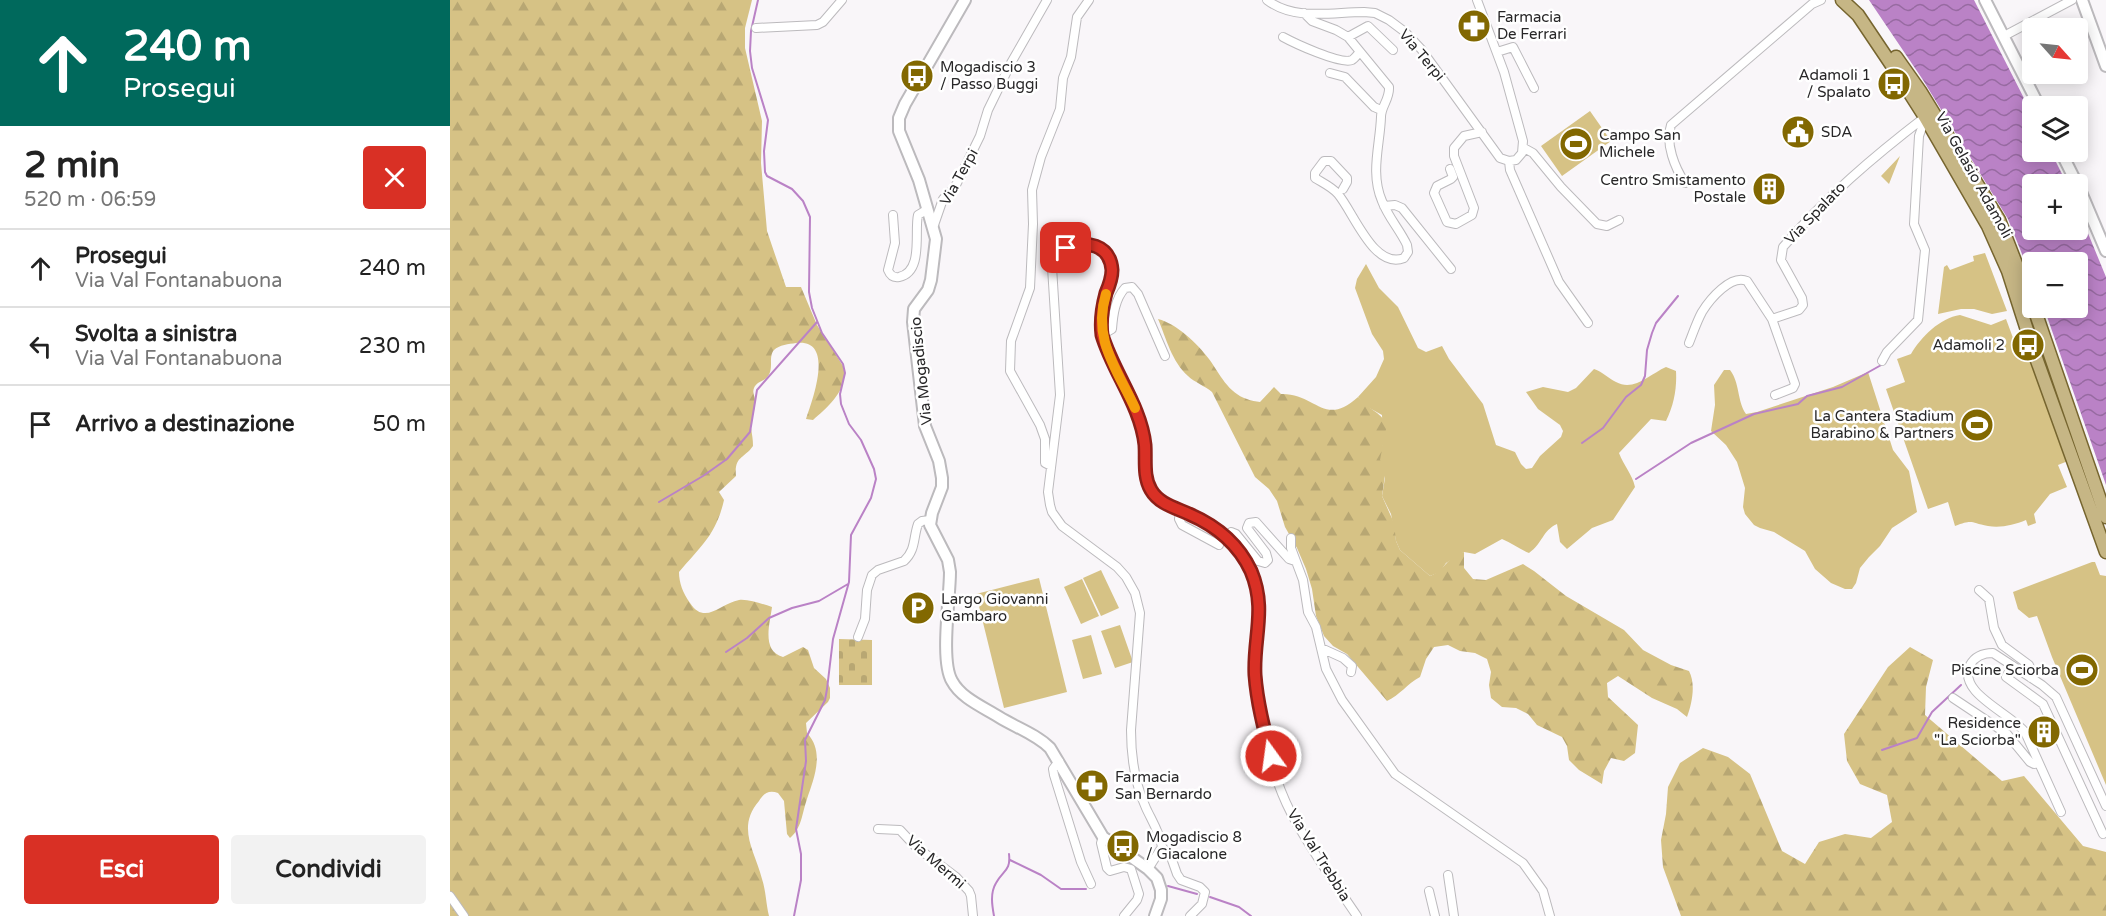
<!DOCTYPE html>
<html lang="it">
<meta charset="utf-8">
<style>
:root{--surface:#fff;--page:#f2f2f2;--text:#222;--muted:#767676;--line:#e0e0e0;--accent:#d93025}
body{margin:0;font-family:"Varela Round",sans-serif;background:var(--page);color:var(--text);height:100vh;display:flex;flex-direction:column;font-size:22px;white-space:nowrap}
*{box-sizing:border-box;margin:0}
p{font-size:20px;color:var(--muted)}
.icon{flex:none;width:33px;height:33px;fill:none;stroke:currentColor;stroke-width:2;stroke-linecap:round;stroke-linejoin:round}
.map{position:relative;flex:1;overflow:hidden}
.side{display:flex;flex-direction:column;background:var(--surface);width:450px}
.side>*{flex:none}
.guide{background:#00695c;color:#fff;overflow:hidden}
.needle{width:39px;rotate:117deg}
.controls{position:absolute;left:1572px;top:18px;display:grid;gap:12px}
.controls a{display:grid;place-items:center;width:66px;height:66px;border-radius:6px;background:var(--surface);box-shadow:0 3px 15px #0003;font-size:30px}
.pin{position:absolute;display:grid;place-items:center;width:51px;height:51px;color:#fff;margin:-26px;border-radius:12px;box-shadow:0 3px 9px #0006}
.me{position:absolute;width:66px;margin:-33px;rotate:346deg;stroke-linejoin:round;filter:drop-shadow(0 0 4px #0008)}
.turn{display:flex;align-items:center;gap:21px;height:126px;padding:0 24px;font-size:27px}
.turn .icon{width:78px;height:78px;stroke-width:2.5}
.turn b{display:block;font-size:42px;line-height:51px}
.round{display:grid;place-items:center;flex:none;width:63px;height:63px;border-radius:6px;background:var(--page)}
.overview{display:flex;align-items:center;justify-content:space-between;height:102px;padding:0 24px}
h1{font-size:36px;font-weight:700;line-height:45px}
.button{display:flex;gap:12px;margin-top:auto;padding:12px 24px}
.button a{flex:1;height:69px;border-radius:6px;background:var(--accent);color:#fff;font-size:24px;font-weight:700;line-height:69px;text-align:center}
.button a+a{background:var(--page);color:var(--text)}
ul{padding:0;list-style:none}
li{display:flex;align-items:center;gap:18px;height:78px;padding:0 24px;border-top:2px solid var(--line)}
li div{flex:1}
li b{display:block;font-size:22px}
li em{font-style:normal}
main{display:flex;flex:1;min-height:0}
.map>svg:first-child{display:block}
.grass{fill:#d6c285}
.forest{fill:url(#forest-firs)}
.cemetery{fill:url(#cemetery-stones)}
.water{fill:url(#water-waves)}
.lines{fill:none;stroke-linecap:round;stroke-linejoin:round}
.stream{stroke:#ba82c6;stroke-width:2}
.street-casing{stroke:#bcbabd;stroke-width:10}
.secondary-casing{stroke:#bcbabd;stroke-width:14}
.primary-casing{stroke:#76652f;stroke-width:15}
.street{stroke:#fff;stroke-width:8}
.secondary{stroke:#fff;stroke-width:10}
.primary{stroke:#c6b685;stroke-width:12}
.route-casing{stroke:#8d1f18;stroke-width:15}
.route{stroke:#d93025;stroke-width:10}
.slow{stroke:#f59e0b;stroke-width:10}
.labels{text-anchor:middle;stroke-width:5;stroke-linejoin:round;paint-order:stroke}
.poi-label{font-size:15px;fill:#282728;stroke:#fff;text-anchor:start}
.street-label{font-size:15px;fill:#282728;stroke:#fff}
</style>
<main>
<section class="side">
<div class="guide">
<div class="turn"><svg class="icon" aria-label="ahead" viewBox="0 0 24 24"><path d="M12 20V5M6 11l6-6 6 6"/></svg><div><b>240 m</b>Prosegui</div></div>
</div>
<div class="overview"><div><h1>2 min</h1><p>520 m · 06:59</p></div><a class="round" style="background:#d93025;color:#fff"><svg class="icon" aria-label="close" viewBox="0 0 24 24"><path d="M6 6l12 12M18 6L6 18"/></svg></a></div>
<ul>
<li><svg class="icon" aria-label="ahead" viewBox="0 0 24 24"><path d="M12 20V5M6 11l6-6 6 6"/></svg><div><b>Prosegui</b><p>Via Val Fontanabuona</p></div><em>240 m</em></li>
<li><svg class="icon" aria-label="left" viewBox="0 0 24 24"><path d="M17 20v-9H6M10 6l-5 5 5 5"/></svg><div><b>Svolta a sinistra</b><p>Via Val Fontanabuona</p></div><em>230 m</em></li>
<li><svg class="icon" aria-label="arrive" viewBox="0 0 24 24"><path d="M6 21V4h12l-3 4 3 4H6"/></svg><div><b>Arrivo a destinazione</b></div><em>50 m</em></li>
</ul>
<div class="button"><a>Esci</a><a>Condividi</a></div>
</section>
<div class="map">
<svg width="1656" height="916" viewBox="0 0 1656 916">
<defs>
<pattern id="forest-firs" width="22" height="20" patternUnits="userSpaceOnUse" patternTransform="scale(1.5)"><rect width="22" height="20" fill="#d6c285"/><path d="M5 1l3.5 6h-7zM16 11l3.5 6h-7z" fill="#b8a773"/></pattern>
<pattern id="cemetery-stones" width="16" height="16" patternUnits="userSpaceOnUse" patternTransform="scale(1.5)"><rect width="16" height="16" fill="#d6c285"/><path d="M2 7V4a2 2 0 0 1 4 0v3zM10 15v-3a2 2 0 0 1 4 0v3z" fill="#b8a773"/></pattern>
<pattern id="water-waves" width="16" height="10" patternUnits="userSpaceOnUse" patternTransform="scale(1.5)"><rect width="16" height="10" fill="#ba82c6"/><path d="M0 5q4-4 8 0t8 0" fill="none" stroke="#976aa1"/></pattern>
</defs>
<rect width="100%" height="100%" fill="#f9f6f9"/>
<path class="grass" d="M1140,111L1161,141L1112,176L1091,146Z
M1450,156L1439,184L1431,176Z
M1535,253L1557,311L1542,314L1524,309H1511L1488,314L1494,267L1497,265L1500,270L1524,261L1523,256Z
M916,264L929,288L948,307L968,348L976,352L992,346L999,359L1033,404L1046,445L1065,452L1071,464L1076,469L1082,468L1090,456L1111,437L1113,431L1110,425L1088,409L1076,392L1093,387L1118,392L1126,388L1144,369C1153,372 1158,378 1166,382C1184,392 1200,374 1216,367L1226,371C1227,388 1224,405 1216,421L1201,419L1169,453C1174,466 1182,474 1185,487L1163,520L1142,528L1117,549L1110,542L1107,524C1092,531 1093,543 1079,553C1069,549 1062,543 1052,539L1025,554L1014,552L996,563L990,572L980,576L950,550L946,541L941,514L932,496L935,478L929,460L930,451L933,443L932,415L914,405L908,397L926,377L934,359L933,351L922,334L905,288L907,279Z
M1510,315L1541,325L1556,319L1566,346L1576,342L1618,461L1608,465L1617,487L1600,494L1584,514L1586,523L1578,526L1576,520C1564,525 1551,528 1538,526C1520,523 1524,519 1505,526L1498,502L1478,509L1436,389L1455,382L1447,359L1461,354C1471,337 1490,318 1510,315Z
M1274,370H1280C1290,383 1287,401 1296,414L1307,412L1383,387L1418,372L1443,450L1459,471L1467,512L1442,528L1430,546L1419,557L1410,568L1406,583L1402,589H1395L1381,583L1365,569L1355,551L1324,532L1310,528L1304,525L1295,514L1293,507L1295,488L1287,462L1276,445L1261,431L1265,405L1264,385Z
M1642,562H1645L1650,575L1656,576V785L1602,657L1587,616L1579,618L1568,609L1563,592Z
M651,570L669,608L651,616L633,578Z
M589,578L617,692L554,708L526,594Z
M632,579L649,616L631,624L614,587Z
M670,625L683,662L665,668L651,631Z
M641,635L652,674L633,679L622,640Z"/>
<path class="forest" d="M0,0H302L295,28V48L312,121L311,163L317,231L336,287H351L367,325L393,366C400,388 378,407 363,420L356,419C362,401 386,338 346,343C339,344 329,345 324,350C318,357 324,368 318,376C314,382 307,381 304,388C302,393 305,396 305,401C306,410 300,420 301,428C302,435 303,439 303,446C294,459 284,456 286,476L269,492L274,500C266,535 251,546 229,572C229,583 233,593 240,603C255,626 271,603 289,600C299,599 312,604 322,607C320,623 311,651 333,657L353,647L358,650L364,668L376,679L380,688V698L378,702L356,723L357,733C375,752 364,778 357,799C352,813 352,828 340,838L337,834L334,801L328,793C319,790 314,793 309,801C286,828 305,851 312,879C316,891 316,904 319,916H0Z
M708,319C727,324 747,343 759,359C770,374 778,393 797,399C801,401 806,401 810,402L824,387L831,394C866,393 874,428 908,397C917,408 930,412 937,424L930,460L936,468L932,496L944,523L946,541L950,550L980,576C997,569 995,558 1014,552V568L1023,579L1036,580L1073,564L1084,571L1116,596L1174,630L1193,650L1221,665L1239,671C1246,684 1242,704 1237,717L1227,709L1202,698L1168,676L1157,683L1158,697L1188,725L1185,753L1174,761L1161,758L1154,771L1152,784L1129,770L1119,760L1117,746L1112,737L1087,725L1078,714L1066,708L1052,707L1041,698L1039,685L1041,672L1037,659L1025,653L1010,651L998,645L984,647L976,659L970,677C957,684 950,695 937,701L897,654L883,646L874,636L866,616L862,589L856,569L847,548L835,527L827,501L819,489L805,477L762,392C755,386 744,382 738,376C722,362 716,338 708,319Z
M1460,647L1483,660L1476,687L1475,715L1552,781L1574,776L1633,846L1656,852V916H1231L1213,867L1211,840L1216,814L1218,787L1230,763L1253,748L1278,757L1300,774L1332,851L1355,864L1369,842L1395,834L1421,838L1442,822L1437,795L1410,784L1397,761L1394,734L1438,667Z"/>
<path class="cemetery" d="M389,639L422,640V685H389Z"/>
<path class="water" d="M1419,0H1524L1582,114V152H1601L1617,184H1582V230H1628V209L1656,277V485L1594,308H1628V262H1582V279L1558,219L1473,80Z"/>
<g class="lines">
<path class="stream" d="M308,0L301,31L300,51L302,68L318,120L314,151L315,172L317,176L342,189L353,201L360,217L359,292L362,308L372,333L393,364L395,373L390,394L391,404L399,424L411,440L424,469L426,479L421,498L401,535L399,582L383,639L377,689L375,700L355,740L356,761L346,829L351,854V880L344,916
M1132,443L1153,428L1176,397L1191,385L1195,376L1197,350L1202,333L1206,323L1228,296
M1186,479L1241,443L1304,414L1348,404L1357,396L1392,387L1433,364
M209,502L253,476L277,459L300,432L307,390L367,322
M276,652L297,638L319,618L342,608L369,601L398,584
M1432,750L1467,738L1482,712L1511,685
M560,860L591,875L611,889H636
M718,886L747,894
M760,897L789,907L801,916
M544,916C542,905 540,893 546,883C553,870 561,871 559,854"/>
<g class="street-casing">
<path id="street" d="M817,0C844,21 882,12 914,12L925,13L939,20L955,32L971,49L1050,158L1059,161L1066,160L1072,153L1073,141L1054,72L1027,0
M854,13L862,21L886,30L898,37L939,87C940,99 931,106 931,117C930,145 920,173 932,201C938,217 950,230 957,245L958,252L954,258C924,270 904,213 888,194C882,187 873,183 865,178V173L874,161H881L897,178V182L893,189
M306,28L367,25L373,22L392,0
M1554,36L1622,0
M833,37C844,43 891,65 902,60C904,59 907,55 909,53
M898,37L918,26L943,50
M1047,52L1063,47L1084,88
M880,73L895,77L924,107L931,110
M1074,148L1083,153L1111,187L1147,224L1157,226L1169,220
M1059,161L1060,170L1109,282L1138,323
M1000,169L1003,177L1001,179L987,186L984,193L997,222L1006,224L1022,215L1024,208L1004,156V148L1014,136L1032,132
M1235,183C1225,168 1215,144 1221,125L1362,4L1371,0
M934,206L945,205L952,208L1001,269
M443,215L445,243L438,270C440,275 443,278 449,277C474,272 464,231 468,215L478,209
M484,225L493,199L505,187L530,136L538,110L561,63L597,0
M1322,319L1349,310L1353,305L1352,298L1331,260L1333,247C1376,197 1423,157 1475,117
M652,335L662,329C663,315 665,299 675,288L682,287L688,294L715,356
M1239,343C1243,333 1247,321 1252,312C1260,299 1281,274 1297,281L1322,319L1345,384L1343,388L1325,395
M1432,361L1437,352L1468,320L1475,250L1464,224L1469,136L1475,119
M601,466L595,463V439L590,425L560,371L561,341L580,288L583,224L582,190L591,157L610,109L613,78L621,57L627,17L639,0
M730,510L729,519L732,525L769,545
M777,536L781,532L786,534L808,561L815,563L818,560L816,553L797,528L799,523L806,522L839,559L845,561
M841,538V548L853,580L858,612L866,627L876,669L892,700L945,774L1073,863L1093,891L1100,916
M1529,590L1539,599L1544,628L1552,645L1579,665L1581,670V678
M408,637L415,619L417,590L422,575L428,570L454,561C466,550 463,538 468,524L472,521L480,520
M871,648L893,658L902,666L901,672
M1563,666L1556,677L1593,704L1653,834
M1503,698L1557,734L1580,762L1584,764L1588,763
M609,761L603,769L604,775L631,862L641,884
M1611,812L1575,732C1559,712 1507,693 1520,665C1525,656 1533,653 1543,653L1592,685L1606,697L1656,806
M428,829L450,830L465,846L506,877L519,891L521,896L523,916
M653,837L651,843L657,868L660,871L674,867L681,869L689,894L687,900L674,916
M712,847L721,857L727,874L731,880L750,887L755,892L752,904L740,916
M698,869L712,847C710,833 702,821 696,808C685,784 681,757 681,730L690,613L685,593L676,577L667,567L612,526L602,512L600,505L598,492L610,395L602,267C607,256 613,248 625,244C632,242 640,242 647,246C675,262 653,293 651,316C650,327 653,337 656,348C668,373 684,400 691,427C696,447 691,471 701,489C708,503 725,507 738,513C767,526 790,544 802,574C817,613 802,639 805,677C809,721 821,774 841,813C860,849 884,882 907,916
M998,875L1004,916
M979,891L985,916
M0,896L14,916"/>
</g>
<g class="secondary-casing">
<path id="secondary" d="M515,0L455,104L449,118V131L469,180L486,239L481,280L478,290L464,309L463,322L475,426L489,461L492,478V487L482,513L480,525L498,560L500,572C500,598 490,661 502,681C511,698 533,707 549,717C565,727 586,734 600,748L653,837L698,869L707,878L711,890V899L705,916
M1535,0L1589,106
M1632,0L1656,66
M1611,152L1627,184
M1628,185L1656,251"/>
</g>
<g class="primary-casing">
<path id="primary" d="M1392,0L1408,15L1447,73L1475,117L1538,226L1558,271L1585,355L1656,552
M1446,57L1470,91L1549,220L1582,305
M1584,308L1656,517"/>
</g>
<use href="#street" class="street"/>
<use href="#secondary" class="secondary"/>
<use href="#primary" class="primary"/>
</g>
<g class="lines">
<g class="route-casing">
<path id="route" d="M616,248C636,240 660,244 662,270C662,278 659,286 656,293C652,308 650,320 652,335C663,372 691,406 695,445C696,460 693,477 701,490C709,504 726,508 739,514C767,526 788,543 801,571C817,609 803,638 805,675C807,702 814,729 821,756"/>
</g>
<use href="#route" class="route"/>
<path class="slow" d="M656,294C642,339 667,369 685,408"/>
</g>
<defs>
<g id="pharmacy-disc" transform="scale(1.725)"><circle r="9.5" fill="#826801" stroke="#fff"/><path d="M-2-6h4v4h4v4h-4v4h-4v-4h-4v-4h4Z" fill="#fff"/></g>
<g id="bus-disc" transform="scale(1.725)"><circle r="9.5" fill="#826801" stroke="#fff"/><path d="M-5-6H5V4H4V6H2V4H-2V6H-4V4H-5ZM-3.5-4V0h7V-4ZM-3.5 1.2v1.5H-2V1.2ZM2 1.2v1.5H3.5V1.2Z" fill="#fff"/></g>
<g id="civic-disc" transform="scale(1.725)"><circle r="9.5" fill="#826801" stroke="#fff"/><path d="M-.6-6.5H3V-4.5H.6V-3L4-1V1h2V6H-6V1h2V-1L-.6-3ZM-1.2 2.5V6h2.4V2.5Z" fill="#fff"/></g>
<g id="stadium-disc" transform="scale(1.725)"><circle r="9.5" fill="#826801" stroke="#fff"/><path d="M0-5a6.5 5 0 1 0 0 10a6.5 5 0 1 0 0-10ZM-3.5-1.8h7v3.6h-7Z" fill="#fff"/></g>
<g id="building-disc" transform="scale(1.725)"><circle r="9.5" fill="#826801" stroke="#fff"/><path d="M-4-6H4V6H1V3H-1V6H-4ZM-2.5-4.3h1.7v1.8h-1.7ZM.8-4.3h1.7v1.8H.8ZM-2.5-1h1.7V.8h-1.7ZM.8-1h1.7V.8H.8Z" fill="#fff"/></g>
<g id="parking-disc" transform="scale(1.725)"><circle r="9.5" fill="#826801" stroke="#fff"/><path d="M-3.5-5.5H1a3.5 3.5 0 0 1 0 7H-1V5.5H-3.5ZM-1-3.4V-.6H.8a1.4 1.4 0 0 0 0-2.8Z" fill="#fff"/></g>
</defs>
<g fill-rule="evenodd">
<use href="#pharmacy-disc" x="1024" y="26"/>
<use href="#bus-disc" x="467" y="76"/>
<use href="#bus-disc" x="1444" y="84"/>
<use href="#civic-disc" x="1348" y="132"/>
<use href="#stadium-disc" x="1126" y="144"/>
<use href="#building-disc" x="1319" y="189"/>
<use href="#bus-disc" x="1578" y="345"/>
<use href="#stadium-disc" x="1527" y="425"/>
<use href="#parking-disc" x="468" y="608"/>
<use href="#stadium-disc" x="1632" y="670"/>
<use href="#building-disc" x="1594" y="732"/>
<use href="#pharmacy-disc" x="642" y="786"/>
<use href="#bus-disc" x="673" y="846"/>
</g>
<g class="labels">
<g class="poi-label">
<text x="1047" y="22">Farmacia<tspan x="1047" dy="17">De Ferrari</tspan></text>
<text x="490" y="72">Mogadiscio 3<tspan x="490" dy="17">/ Passo Buggi</tspan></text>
<text x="1421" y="80" text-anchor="end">Adamoli 1<tspan x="1421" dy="17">/ Spalato</tspan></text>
<text x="1371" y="137">SDA</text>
<text x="1149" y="140">Campo San<tspan x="1149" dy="17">Michele</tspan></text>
<text x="1296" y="185" text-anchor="end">Centro Smistamento<tspan x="1296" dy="17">Postale</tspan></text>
<text x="1555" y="350" text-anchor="end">Adamoli 2</text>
<text x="1504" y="421" text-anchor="end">La Cantera Stadium<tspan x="1504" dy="17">Barabino &amp; Partners</tspan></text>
<text x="491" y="604">Largo Giovanni<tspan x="491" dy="17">Gambaro</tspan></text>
<text x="1609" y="675" text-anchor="end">Piscine Sciorba</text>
<text x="1571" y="728" text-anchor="end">Residence<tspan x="1571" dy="17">"La Sciorba"</tspan></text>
<text x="665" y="782">Farmacia<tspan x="665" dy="17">San Bernardo</tspan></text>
<text x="696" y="842">Mogadiscio 8<tspan x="696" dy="17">/ Giacalone</tspan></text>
</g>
<g class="street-label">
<text transform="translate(972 55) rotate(50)" y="5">Via Terpi</text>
<text transform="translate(1524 175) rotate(61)" y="5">Via Gelasio Adamoli</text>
<text transform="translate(509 177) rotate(-61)" y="5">Via Terpi</text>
<text transform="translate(1365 213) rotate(-46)" y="5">Via Spalato</text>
<text transform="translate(471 371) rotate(-96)" y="5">Via Mogadiscio</text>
<text transform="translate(869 855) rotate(58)" y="5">Via Val Trebbia</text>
<text transform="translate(486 862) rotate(41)" y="5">Via Mermi</text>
</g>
</g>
</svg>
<div class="controls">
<a><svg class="needle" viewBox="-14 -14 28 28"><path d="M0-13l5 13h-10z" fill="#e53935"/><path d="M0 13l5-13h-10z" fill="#767676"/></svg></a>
<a><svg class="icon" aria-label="layers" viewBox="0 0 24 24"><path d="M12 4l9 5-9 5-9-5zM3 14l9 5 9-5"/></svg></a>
<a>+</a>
<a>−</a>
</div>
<div class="pin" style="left:616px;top:248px;background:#d93025"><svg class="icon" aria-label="arrive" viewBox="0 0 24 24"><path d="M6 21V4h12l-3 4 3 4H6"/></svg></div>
<svg class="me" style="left:821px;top:756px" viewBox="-20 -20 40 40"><circle r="17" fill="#d93025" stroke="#fff" stroke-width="3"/><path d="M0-11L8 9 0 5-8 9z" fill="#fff"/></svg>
</div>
</main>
